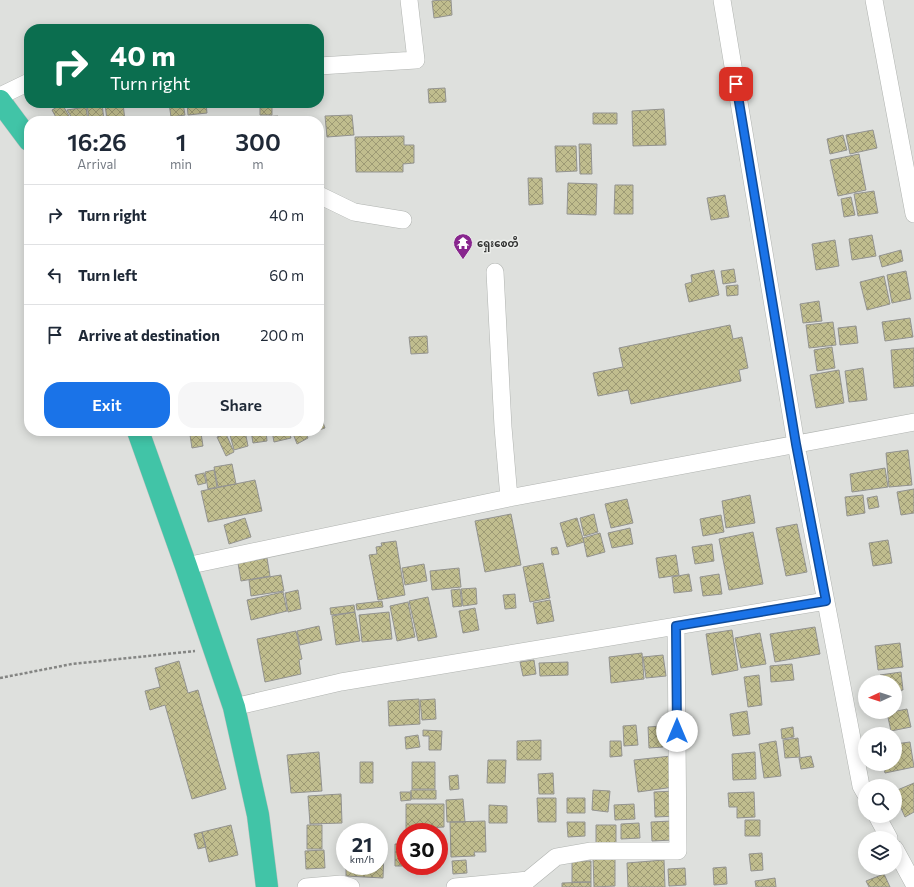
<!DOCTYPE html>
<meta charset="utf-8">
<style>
:root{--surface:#fff;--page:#f6f6f7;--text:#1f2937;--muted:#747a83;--line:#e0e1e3;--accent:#1a73e8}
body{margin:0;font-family:Commissioner,"Noto Sans Myanmar",sans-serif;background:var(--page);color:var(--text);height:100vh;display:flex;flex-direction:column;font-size:15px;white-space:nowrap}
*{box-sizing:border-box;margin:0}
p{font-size:13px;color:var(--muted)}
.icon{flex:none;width:22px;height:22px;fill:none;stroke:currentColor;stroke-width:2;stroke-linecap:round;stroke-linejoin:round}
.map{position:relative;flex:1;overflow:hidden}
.sheet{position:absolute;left:24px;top:116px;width:300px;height:320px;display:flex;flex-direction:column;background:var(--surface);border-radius:16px;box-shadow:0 2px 10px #0003}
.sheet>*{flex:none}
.top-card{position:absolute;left:24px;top:24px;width:300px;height:84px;border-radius:16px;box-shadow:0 2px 10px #0003;background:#0b6e4f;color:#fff;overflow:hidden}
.needle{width:26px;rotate:267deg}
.tools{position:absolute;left:858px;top:675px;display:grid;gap:8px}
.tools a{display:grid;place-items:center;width:44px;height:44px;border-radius:50%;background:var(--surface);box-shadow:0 2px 10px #0003;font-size:20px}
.speed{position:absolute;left:336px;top:823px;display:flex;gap:8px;font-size:20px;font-weight:700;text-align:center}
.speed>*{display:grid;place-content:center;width:52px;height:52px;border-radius:50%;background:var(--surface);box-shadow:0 2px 10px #0003;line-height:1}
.speed small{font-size:10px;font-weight:400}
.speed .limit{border:6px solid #d22;background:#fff;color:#111}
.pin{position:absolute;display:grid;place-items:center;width:34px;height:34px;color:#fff;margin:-17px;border-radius:8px;box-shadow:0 2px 6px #0006}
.me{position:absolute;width:44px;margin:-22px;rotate:0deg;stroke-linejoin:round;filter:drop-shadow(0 0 3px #0008)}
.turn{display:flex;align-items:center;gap:14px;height:84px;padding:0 20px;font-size:18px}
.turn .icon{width:52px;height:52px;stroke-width:2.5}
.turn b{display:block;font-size:28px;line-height:34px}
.eta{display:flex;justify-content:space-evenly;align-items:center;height:68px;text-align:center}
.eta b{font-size:24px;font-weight:600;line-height:28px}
.primary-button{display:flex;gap:8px;margin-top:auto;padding:8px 20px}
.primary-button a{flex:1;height:46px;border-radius:16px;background:var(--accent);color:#fff;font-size:16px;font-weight:600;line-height:46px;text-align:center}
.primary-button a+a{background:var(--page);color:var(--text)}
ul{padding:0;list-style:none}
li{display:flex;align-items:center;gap:12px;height:60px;padding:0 20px;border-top:1px solid var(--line)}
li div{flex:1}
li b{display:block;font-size:15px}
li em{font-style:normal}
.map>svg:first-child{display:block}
.building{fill:url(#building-cross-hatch);stroke:#939390}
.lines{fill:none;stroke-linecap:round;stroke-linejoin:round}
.street-casing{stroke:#b0b3b0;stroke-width:18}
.highway-casing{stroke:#bdbebd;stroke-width:23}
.path{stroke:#848583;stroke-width:2.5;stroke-dasharray:3 2;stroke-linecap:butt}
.street{stroke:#fff;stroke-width:17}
.highway{stroke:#41c4a7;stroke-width:22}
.route-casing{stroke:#114b97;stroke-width:10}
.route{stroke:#1a73e8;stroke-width:7}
.labels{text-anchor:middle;stroke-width:3;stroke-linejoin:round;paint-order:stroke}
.poi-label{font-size:10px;font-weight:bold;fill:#323332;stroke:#ebedea;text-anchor:start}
</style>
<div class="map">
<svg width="914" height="887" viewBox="0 0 914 887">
<defs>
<pattern id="building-cross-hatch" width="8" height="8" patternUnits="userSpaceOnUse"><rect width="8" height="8" fill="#c0bd8e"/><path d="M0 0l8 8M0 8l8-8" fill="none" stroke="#9d9a75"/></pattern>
</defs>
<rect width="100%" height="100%" fill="#dee0dd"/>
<path class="building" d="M441,0H451L452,15L434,18L432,1Z
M445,88L446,102L429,103L428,89Z
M87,103H102L104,121H89Z
M105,103H123L125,121H107Z
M169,103H183L185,115L171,117Z
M187,103H206L207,113L188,115Z
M62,104L72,121H58L52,110Z
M86,107L88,121H74L67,110Z
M272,107V115H260V108Z
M664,109L666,145L633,146L632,111Z
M593,113H617V124H593Z
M352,115L354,135L327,137L325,116Z
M278,116V121H258L257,117Z
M257,117V121H244V118Z
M873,130L877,148L850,154L846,135Z
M843,135L847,150L830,154L827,139Z
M404,136V145H414V163L403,164V172H356L355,137Z
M579,144H591L592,174H580Z
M555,146H576L577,171L556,172Z
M859,154L866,190L838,196L830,160Z
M528,178H542L543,204L529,205Z
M568,183L597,184L596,215L567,214Z
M615,185H633V214H614Z
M874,191L878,213L858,216L854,194Z
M725,195L729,217L711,220L707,198Z
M851,197L855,215L844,217L841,199Z
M872,235L876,256L852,260L849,239Z
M835,240L839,266L816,270L812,244Z
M901,250L903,261L882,267L879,256Z
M734,269L736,282L723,284L721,271Z
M714,270L719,295L689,302L685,284L692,282L691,275Z
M906,271L911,299L892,303L887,275Z
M884,276L890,304L867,310L860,282Z
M738,285V295L727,296L726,286Z
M819,301L822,321L803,323L800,304Z
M910,318L913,337L885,341L882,322Z
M833,322L836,345L809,348L806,325Z
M730,325L733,339L742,337L748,368L739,370L741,381L631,404L628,390L598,396L593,373L623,367L619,348Z
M856,326L858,343L840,345L838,328Z
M427,336L428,353L411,354L409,337Z
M832,347L835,368L817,371L814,350Z
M914,348V386L894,388L891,350Z
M863,368L867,400L849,402L845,371Z
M839,370L844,403L816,408L810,375Z
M321,417L325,428L319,430V418Z
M229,431H245L248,446L234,450Z
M251,431H266L267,441L253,443Z
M272,431H289L291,438L274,442Z
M292,431H305L308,438L297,444Z
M201,433L203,446L192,448L190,435Z
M226,434L234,452L226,456L217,437Z
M908,450L912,485L889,487L886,453Z
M232,464L236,484L218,487L214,467Z
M885,468L888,487L852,492L850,474Z
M214,470L217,487L208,489L205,472Z
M204,473L206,483L198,485L195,475Z
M255,480L262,511L208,522L201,491Z
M914,489V513L901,515L897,492Z
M750,495L755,523L726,528L722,501Z
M863,495L865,513L847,516L845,497Z
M877,496L879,507L869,509L867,498Z
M627,499L633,523L611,528L605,504Z
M511,514L521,565L485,572L475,521Z
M594,514L598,532L584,536L580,518Z
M721,515L724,532L703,536L700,519Z
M245,518L251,537L229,544L224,525Z
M577,518L584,542L567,547L560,523Z
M797,524L807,572L786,576L776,528Z
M630,528L633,544L612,548L608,533Z
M753,532L763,584L729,590L719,539Z
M600,533L605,552L587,557L583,538Z
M888,540L892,563L873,566L869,543Z
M396,541L405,595L378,600L369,555L377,554L376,547L382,546L381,543Z
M712,544L714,561L695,564L692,547Z
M557,547L559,554L552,555L551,548Z
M676,555L679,575L659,578L656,558Z
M267,558L270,576L241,581L238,563Z
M543,563L550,598L530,602L523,567Z
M424,564L427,581L405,585L402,568Z
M459,568L461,587L432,590L430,571Z
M689,574L692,591L674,593L672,577Z
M719,574L722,594L703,596L700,577Z
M281,575L284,591L251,596L249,580Z
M476,588L477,604L463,606L461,589Z
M460,589L462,606L453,607L451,590Z
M298,590L301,609L288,612L285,593Z
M283,592L287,611L251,620L247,600Z
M515,594L516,608L505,609L503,595Z
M428,597L437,637L418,641L409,601Z
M550,600L554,621L537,624L533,603Z
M382,601L383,607L357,610L356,604Z
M408,602L415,637L397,641L390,606Z
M354,605L355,612L331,615L330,608Z
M475,608L479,630L463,633L459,611Z
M355,612L360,641L336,645L332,616Z
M389,612L392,639L362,642L359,615Z
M319,626L322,640L300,645L297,631Z
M815,627L820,654L775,662L770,634Z
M732,630L738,670L712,675L706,634Z
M296,631L302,659L299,660L301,674L265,682L257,639Z
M760,633L766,664L741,668L735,638Z
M900,643L903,667L878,670L875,646Z
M642,653L644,679L611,683L609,657Z
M663,655L666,676L646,678L643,657Z
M534,660L536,674L523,676L520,662Z
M179,661L188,693L198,690L226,789L192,799L165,705L150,710L145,691L160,687L155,668Z
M568,662V675L540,676L539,663Z
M792,664L794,680L771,682L770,666Z
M901,672L903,690L895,691V682H881L880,675Z
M759,675L762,705L748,707L744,677Z
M419,699L420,724L389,726L388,701Z
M435,699L436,719L422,720L420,700Z
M907,709L911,727L891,731L887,713Z
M747,711L750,734L733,736L730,714Z
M636,725L638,745L624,746L623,726Z
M662,726L663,747L649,748L648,727Z
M793,727L794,737L782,739L781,729Z
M423,730L442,731L441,750H429V736H423Z
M418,735L420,747L406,749L405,737Z
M798,738L800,757L785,758L783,740Z
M541,740V760H517V741Z
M610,741H621L622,756L610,757Z
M776,741L781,776L764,778L759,744Z
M910,742L914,767L885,773L883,764H895V744Z
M319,752L322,791L291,793L287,755Z
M755,752L756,779L733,780L732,754Z
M671,756L674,787L638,792L634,760Z
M811,756L814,767L801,769L799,758Z
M488,760H506L505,783H487Z
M360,762H373V783H360Z
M412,762H435V789H412Z
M553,773L554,794H539L538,774Z
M458,775L459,789L450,790L449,776Z
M914,783V812L905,817L895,795V791Z
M411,790H436V799H411Z
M593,790L610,791L608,812L592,810Z
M675,791L677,816L655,817L654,792Z
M400,792H411V800L401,801Z
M754,792L755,817L737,818V807H729L728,793Z
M341,794L342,823L310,824L308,796Z
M537,798H556V822H538Z
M567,798H585V813H567Z
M463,799L465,822H447L446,800Z
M406,804H444V827L424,828V830L406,831Z
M634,804L635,819L615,820L614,805Z
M489,805L507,806V823H489Z
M745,820H760V836H745Z
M485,821L486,852H474L475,856L451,857L450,822Z
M672,821L673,840L652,841L651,822Z
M567,822H585V836L568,837Z
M639,823L640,838L621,839V824Z
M231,825L238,855L209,862L202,832Z
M307,825H322V849H307Z
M596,825H616V843H596Z
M202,832L206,847L198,849L194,834Z
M395,844H405V866H415H395Z
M324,850L325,868L306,869L305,851Z
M379,851H384L383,878L346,876V866H379Z
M762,853L763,870L751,871L749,854Z
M615,856V886L594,887L593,857Z
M466,860L467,873L453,874L452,861Z
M664,860L665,887H628L627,863Z
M572,861H591V882H572Z
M439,864V868L417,870V866H439Z
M726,867L727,884L714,885L713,868Z
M685,868L686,885L669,886L668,869Z
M884,874L890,887H869L866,881Z
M775,878L776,887H756L755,881Z
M591,882V887H562V883Z"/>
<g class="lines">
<g class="street-casing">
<path id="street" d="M722,0L796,444L861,786L865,793
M874,0L914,214
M319,66L416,60L409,0
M0,96L29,82
M319,195L354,212L403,220
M495,272L503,427L509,498
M186,566L509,498L914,422
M234,707L341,682L826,601
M877,816L889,838
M895,849L914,884
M306,887L341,884L351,887
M455,887L528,880L556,857L590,851H678L676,626"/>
</g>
<g class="highway-casing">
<path id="highway" d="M0,101L29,140
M138,431L186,566L234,707L258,815L267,887"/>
</g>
<path class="path" d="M0,678L72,664L195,651"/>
<use href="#street" class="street"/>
<use href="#highway" class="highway"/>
</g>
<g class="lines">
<g class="route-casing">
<path id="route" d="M677,731L676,626L826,601L796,444L736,84"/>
</g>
<use href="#route" class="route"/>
</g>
<defs>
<g id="temple-pin" transform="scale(1)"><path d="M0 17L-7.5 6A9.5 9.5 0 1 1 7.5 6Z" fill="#88268e" stroke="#ebedea"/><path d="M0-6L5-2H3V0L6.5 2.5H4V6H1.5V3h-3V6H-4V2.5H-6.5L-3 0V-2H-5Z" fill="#fff"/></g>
</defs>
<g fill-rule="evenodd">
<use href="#temple-pin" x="463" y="243"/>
</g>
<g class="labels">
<g class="poi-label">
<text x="477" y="247">ရှေးစေတီ</text>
</g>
</g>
</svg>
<div class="tools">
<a><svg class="needle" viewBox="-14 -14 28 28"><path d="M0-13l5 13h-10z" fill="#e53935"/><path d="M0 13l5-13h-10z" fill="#747a83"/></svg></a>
<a><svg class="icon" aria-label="sound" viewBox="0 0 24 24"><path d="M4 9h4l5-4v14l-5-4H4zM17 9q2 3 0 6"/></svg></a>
<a><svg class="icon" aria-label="search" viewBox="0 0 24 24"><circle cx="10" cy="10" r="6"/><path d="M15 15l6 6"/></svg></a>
<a><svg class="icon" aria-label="layers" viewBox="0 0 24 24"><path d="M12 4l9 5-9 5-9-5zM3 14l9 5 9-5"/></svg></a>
</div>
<div class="speed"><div>21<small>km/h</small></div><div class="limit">30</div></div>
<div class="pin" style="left:736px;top:84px;background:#d93025"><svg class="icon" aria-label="arrive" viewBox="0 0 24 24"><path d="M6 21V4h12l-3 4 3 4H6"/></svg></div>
<svg class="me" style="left:677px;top:731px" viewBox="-20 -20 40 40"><circle r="19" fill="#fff"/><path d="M0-13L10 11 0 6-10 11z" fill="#1a73e8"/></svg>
<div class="top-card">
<div class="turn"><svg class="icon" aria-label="right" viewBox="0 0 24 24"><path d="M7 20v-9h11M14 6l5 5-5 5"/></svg><div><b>40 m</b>Turn right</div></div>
</div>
<section class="sheet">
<div class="eta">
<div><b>16:26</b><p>Arrival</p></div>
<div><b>1</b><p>min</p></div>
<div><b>300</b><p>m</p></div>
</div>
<ul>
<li><svg class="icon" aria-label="right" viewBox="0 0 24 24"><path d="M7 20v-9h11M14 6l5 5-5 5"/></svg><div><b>Turn right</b></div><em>40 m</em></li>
<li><svg class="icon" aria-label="left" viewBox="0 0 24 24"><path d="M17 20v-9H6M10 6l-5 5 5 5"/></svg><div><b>Turn left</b></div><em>60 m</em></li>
<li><svg class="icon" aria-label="arrive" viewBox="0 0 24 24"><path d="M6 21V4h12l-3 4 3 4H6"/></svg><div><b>Arrive at destination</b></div><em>200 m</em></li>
</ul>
<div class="primary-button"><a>Exit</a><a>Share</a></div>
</section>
</div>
